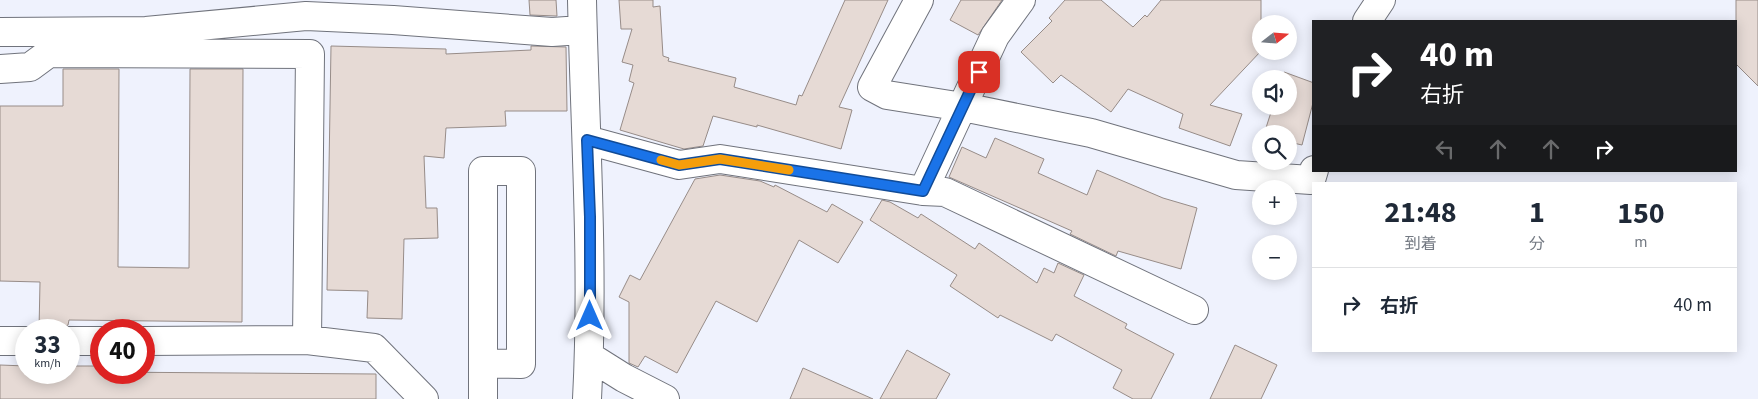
<!DOCTYPE html>
<html lang="ja">
<meta charset="utf-8">
<style>
:root{--surface:#fff;--page:#f2f2f3;--text:#1f2937;--muted:#747a83;--line:#e0e1e3}
body{margin:0;font-family:"Source Sans 3","Noto Sans JP",sans-serif;background:var(--page);color:var(--text);height:100vh;display:flex;flex-direction:column;font-size:19px;white-space:nowrap}
*{box-sizing:border-box;margin:0}
p{font-size:16px;color:var(--muted)}
.icon{flex:none;width:28px;height:28px;fill:none;stroke:currentColor;stroke-width:2;stroke-linecap:round;stroke-linejoin:round}
.map{position:relative;flex:1;overflow:hidden}
.side{position:absolute;left:1312px;top:182px;width:425px;height:170px;display:flex;flex-direction:column;background:var(--surface);border-radius:0px;box-shadow:0 2px 12px #0003}
.side>*{flex:none}
.banner{position:absolute;left:1312px;top:20px;width:425px;height:152px;border-radius:0px;box-shadow:0 2px 12px #0003;background:#202124;color:#fff;overflow:hidden}
.needle{width:32px;rotate:73deg}
.fabs{position:absolute;left:1252px;top:15px;display:grid;gap:10px}
.fabs a{display:grid;place-items:center;width:45px;height:45px;border-radius:50%;background:var(--surface);box-shadow:0 2px 12px #0003;font-size:25px}
.speed{position:absolute;left:15px;top:319px;display:flex;gap:10px;font-size:25px;font-weight:700;text-align:center}
.speed>*{display:grid;place-content:center;width:65px;height:65px;border-radius:50%;background:var(--surface);box-shadow:0 2px 12px #0003;line-height:1}
.speed small{font-size:12px;font-weight:400}
.speed .limit{border:8px solid #d22;background:#fff;color:#111}
.pin{position:absolute;display:grid;place-items:center;width:42px;height:42px;color:#fff;margin:-21px;border-radius:10px;box-shadow:0 2px 8px #0006}
.me{position:absolute;width:55px;margin:-28px;rotate:0deg;stroke-linejoin:round;filter:drop-shadow(0 0 4px #0008)}
.turn{display:flex;align-items:center;gap:18px;height:105px;padding:0 25px;font-size:22px}
.turn .icon{width:65px;height:65px;stroke-width:2.5}
.turn b{display:block;font-size:35px;line-height:42px}
.lanes{display:flex;align-items:center;height:48px;padding:0 25px;background:#0003;justify-content:center;gap:25px;direction:ltr}
.lanes .off{opacity:.35}
.eta{display:flex;justify-content:space-evenly;align-items:center;height:85px;text-align:center}
.eta b{font-size:30px;font-weight:700;line-height:35px}
ul{padding:0;list-style:none}
li{display:flex;align-items:center;gap:15px;height:75px;padding:0 25px;border-top:1px solid var(--line)}
li div{flex:1}
li b{display:block;font-size:19px}
li em{font-style:normal}
.map>svg:first-child{display:block}
.building{fill:#e6dad5;stroke:#978c88}
.lines{fill:none;stroke-linecap:round;stroke-linejoin:round}
.minor-casing{stroke:#70737c;stroke-width:30}
.minor{stroke:#fff;stroke-width:28}
.route-casing{stroke:#114b97;stroke-width:12}
.route{stroke:#1a73e8;stroke-width:9}
.slow{stroke:#f59e0b;stroke-width:9}
</style>
<div class="map">
<svg width="1758" height="399" viewBox="0 0 1758 399">
<rect width="100%" height="100%" fill="#eff2fd"/>
<path class="building" d="M529,0H556L557,16L530,15Z
M619,0H653V7L660,6L663,56L669,58L668,61L736,78L734,87L796,105L799,95L802,96L845,0H888L839,107L852,110L841,149L757,125V127L713,116L703,146L684,149L620,130L634,83L629,81L633,65L622,62L632,29H621Z
M961,0H1002L978,35L950,20Z
M1065,0H1101L1133,27L1145,15L1147,17L1161,0H1261V51L1210,105L1242,114L1230,146L1179,128L1183,114L1128,89L1111,112L1061,75L1053,83L1021,52L1052,21L1049,18Z
M1736,0H1758V86L1736,64Z
M331,46L446,49V54L531,50V46L566,47L567,111H505L506,126L446,128L444,158L424,156L426,208H437L438,238L404,239L402,319L367,318L368,291L327,290Z
M63,69H119L118,267L189,268L190,69H243L242,322L69,320L68,325L59,330H39L40,282L0,281V106H63Z
M1284,72L1314,83V99L1302,145L1289,142V134H1264L1273,106H1289V79H1282Z
M995,138L1044,159L1038,173L1087,195L1097,170L1163,198L1197,208L1181,269L1118,251L1116,256L1070,234L1072,231L949,177L962,147L986,158Z
M720,175L760,181L774,187L775,185L827,212L832,204L863,222L838,263L799,240L757,322L716,301L677,373L645,356L638,367L629,363V302L619,297L630,275L640,280L695,179Z
M882,200L890,202L918,218L921,214L975,249L979,243L1037,283L1044,268L1054,273L1058,263L1084,275L1074,296L1127,324L1125,328L1174,354L1151,399H1133L1113,388L1122,370L1056,334L1052,341L1000,315L998,318L950,286L957,275L870,220Z
M1235,345L1277,365L1261,399H1210Z
M907,350L950,374L936,399H880Z
M0,365L26,366V372H69V366H101V372L376,374V399H0Z
M803,368L873,399H790Z"/>
<g class="lines">
<g class="minor-casing">
<path id="minor" d="M582,0C585,133 594,266 587,399
M919,0L872,87L887,95L963,107L1091,133L1236,175L1311,180L1314,170
M1367,21L1381,0
M0,32L146,31L306,16L393,20L552,32L582,30
M0,69L30,67L49,53L310,54L307,340L374,348L424,399
M587,140L679,165L720,159L923,191L995,36L1021,0
M923,191L945,192L1194,310
M0,341H26
M69,341H101
M144,341L307,340
M589,356L624,378L665,399
M483,363L521,364V171H483V399"/>
</g>
<use href="#minor" class="minor"/>
</g>
<g class="lines">
<g class="route-casing">
<path id="route" d="M590,316V217L587,140L679,165L720,159L923,191L979,72"/>
</g>
<use href="#route" class="route"/>
<path class="slow" d="M661,160L679,165L720,159L789,170"/>
</g>
</svg>
<div class="fabs">
<a><svg class="needle" viewBox="-14 -14 28 28"><path d="M0-13l5 13h-10z" fill="#e53935"/><path d="M0 13l5-13h-10z" fill="#747a83"/></svg></a>
<a><svg class="icon" aria-label="sound" viewBox="0 0 24 24"><path d="M4 9h4l5-4v14l-5-4H4zM17 9q2 3 0 6"/></svg></a>
<a><svg class="icon" aria-label="search" viewBox="0 0 24 24"><circle cx="10" cy="10" r="6"/><path d="M15 15l6 6"/></svg></a>
<a>+</a>
<a>−</a>
</div>
<div class="speed"><div>33<small>km/h</small></div><div class="limit">40</div></div>
<div class="pin" style="left:979px;top:72px;background:#d93025"><svg class="icon" aria-label="arrive" viewBox="0 0 24 24"><path d="M6 21V4h12l-3 4 3 4H6"/></svg></div>
<svg class="me" style="left:590px;top:316px" viewBox="-20 -20 40 40"><path d="M0-17L14 15 0 8-14 15z" fill="#1a73e8" stroke="#fff" stroke-width="4"/></svg>
<div class="banner">
<div class="turn"><svg class="icon" aria-label="right" viewBox="0 0 24 24"><path d="M7 20v-9h11M14 6l5 5-5 5"/></svg><div><b>40 m</b>右折</div></div>
<div class="lanes"><svg class="icon off" aria-label="left" viewBox="0 0 24 24"><path d="M17 20v-9H6M10 6l-5 5 5 5"/></svg><svg class="icon off" aria-label="ahead" viewBox="0 0 24 24"><path d="M12 20V5M6 11l6-6 6 6"/></svg><svg class="icon off" aria-label="ahead" viewBox="0 0 24 24"><path d="M12 20V5M6 11l6-6 6 6"/></svg><svg class="icon" aria-label="right" viewBox="0 0 24 24"><path d="M7 20v-9h11M14 6l5 5-5 5"/></svg></div>
</div>
<section class="side">
<div class="eta">
<div><b>21:48</b><p>到着</p></div>
<div><b>1</b><p>分</p></div>
<div><b>150</b><p>m</p></div>
</div>
<ul>
<li><svg class="icon" aria-label="right" viewBox="0 0 24 24"><path d="M7 20v-9h11M14 6l5 5-5 5"/></svg><div><b>右折</b></div><em>40 m</em></li>
</ul>
</section>
</div>
